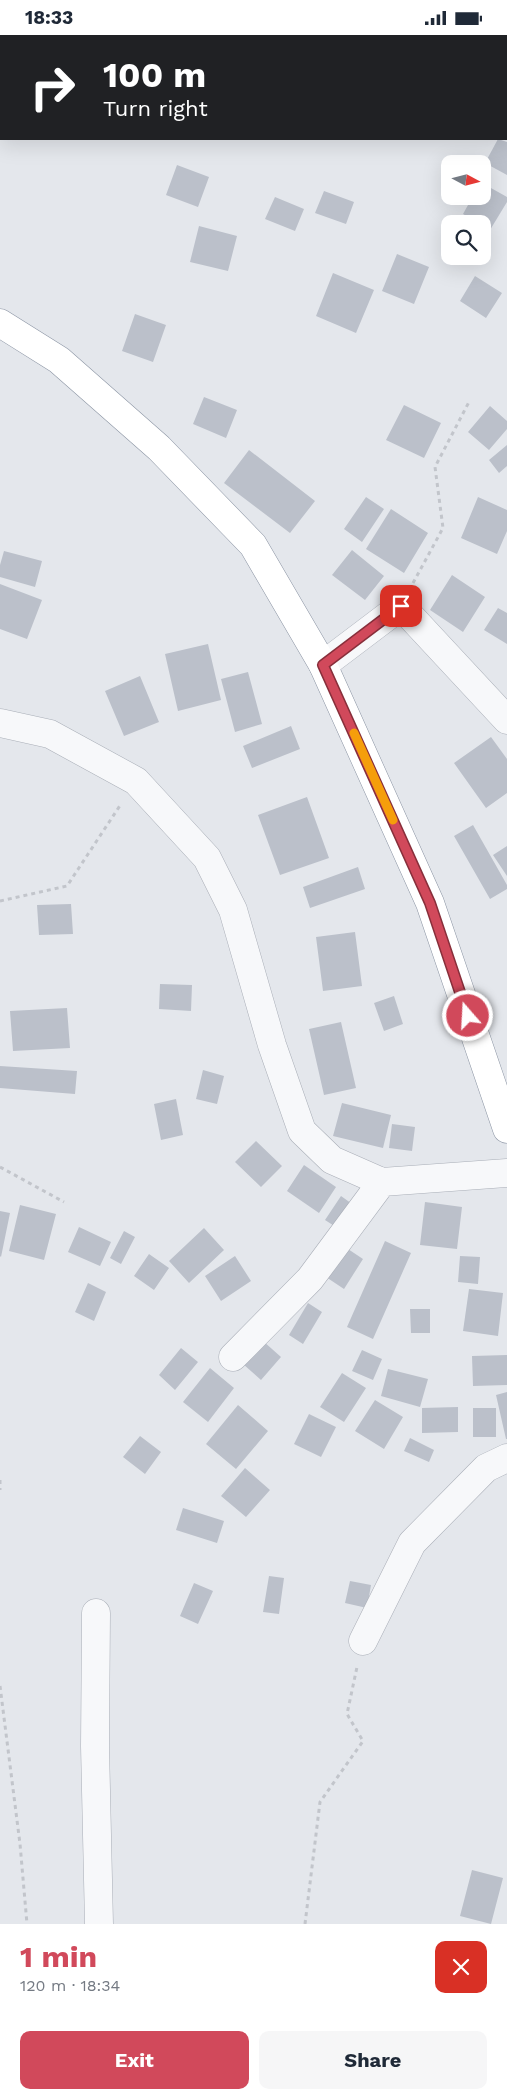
<!DOCTYPE html>
<meta charset="utf-8">
<style>
:root{--surface:#fff;--page:#f6f6f7;--text:#1f2937;--muted:#747a83;--accent:#d1495b}
body{margin:0;font-family:"Work Sans",sans-serif;background:var(--page);color:var(--text);height:100vh;display:flex;flex-direction:column;font-size:19px;white-space:nowrap}
*{box-sizing:border-box;margin:0}
p{font-size:16px;color:var(--muted)}
.icon{flex:none;width:28px;height:28px;fill:none;stroke:currentColor;stroke-width:2;stroke-linecap:round;stroke-linejoin:round}
.map{position:relative;height:1889px;overflow:hidden}
.sheet{display:flex;flex-direction:column;background:var(--surface);flex:1}
.sheet>*{flex:none}
.hud{position:absolute;left:0px;top:0px;width:508px;height:105px;box-shadow:0 5px 20px #0002;background:#202124;color:#fff;overflow:hidden}
.needle{width:32px;rotate:97deg}
.tools{position:absolute;left:441px;top:120px;display:grid;gap:10px}
.tools a{display:grid;place-items:center;width:50px;height:50px;border-radius:10px;background:var(--surface);box-shadow:0 5px 20px #0002;font-size:25px}
.pin{position:absolute;display:grid;place-items:center;width:42px;height:42px;color:#fff;margin:-21px;border-radius:10px;box-shadow:0 2px 8px #0006}
.me{position:absolute;width:55px;margin:-28px;rotate:341deg;stroke-linejoin:round;filter:drop-shadow(0 0 4px #0008)}
.turn{display:flex;align-items:center;gap:18px;height:105px;padding:0 20px;font-size:22px}
.turn .icon{width:65px;height:65px;stroke-width:2.5}
.turn b{display:block;font-size:35px;line-height:42px}
.round{display:grid;place-items:center;flex:none;width:52px;height:52px;border-radius:10px;background:var(--page)}
.summary{display:flex;align-items:center;justify-content:space-between;height:85px;padding:0 20px}
h1{font-size:30px;font-weight:700;line-height:38px;color:var(--accent)}
.action{display:flex;gap:10px;margin-top:auto;padding:10px 20px}
.action a{flex:1;height:58px;border-radius:10px;background:var(--accent);color:#fff;font-size:20px;font-weight:700;line-height:58px;text-align:center}
.action a+a{background:var(--page);color:var(--text)}
.status{display:flex;justify-content:space-between;align-items:center;height:35px;padding:0 25px;background:var(--surface);direction:ltr}
.status svg{height:14px;fill:currentColor}
.map>svg:first-child{display:block}
.building{fill:#bbc0ca}
.lines{fill:none;stroke-linecap:round;stroke-linejoin:round}
.street-casing{stroke:#a9aeb7;stroke-width:29}
.highway-casing{stroke:#8b94a3;stroke-width:29}
.path{stroke:#c2c5cb;stroke-width:3;stroke-dasharray:4 4;stroke-linecap:butt}
.street{stroke:#f7f8fa;stroke-width:28}
.highway{stroke:#fff;stroke-width:28}
.route-casing{stroke:#882f3b;stroke-width:12}
.route{stroke:#d1495b;stroke-width:9}
.slow{stroke:#f59e0b;stroke-width:9}
</style>
<div class="status"><b>18:33</b><svg viewBox="0 0 49 12"><path d="M0 12V9h3v3zM5 12V6h3v6zM10 12V3h3v9zM15 12V0h3v12zM26 1h20v11H26zM47 4h2v5h-2z"/></svg></div>
<div class="map">
<svg width="507" height="1889" viewBox="0 0 507 1889">
<rect width="100%" height="100%" fill="#e4e7ec"/>
<path class="building" d="M498,104L507,107V140L485,128Z
M177,130L209,142L198,172L166,160Z
M482,148L507,162V167L490,195L463,179L473,161H482Z
M324,156L354,167L346,189L315,178Z
M275,162L304,174L295,196L265,184Z
M199,191L237,201L228,236L190,227Z
M397,219L429,232L414,269L382,256Z
M333,238L374,255L356,298L316,281Z
M475,241L502,258L486,283L460,266Z
M135,279L166,290L153,327L122,316Z
M204,362L237,375L226,403L193,389Z
M404,370L441,388L424,423L386,405Z
M490,371L507,386V394L489,415L468,397Z
M507,410V431L499,438L489,425Z
M249,415L315,466L290,498L224,448Z
M366,462L384,474L362,507L344,494Z
M478,462L507,475V496L497,519L461,503Z
M391,474L428,498L404,538L366,514Z
M352,515L384,541L365,565L332,540Z
M4,516L42,526L35,552L0,542V530Z
M452,540L485,562L463,597L430,575Z
M0,549L42,565L27,604L0,594Z
M498,573L507,578V609L484,595Z
M208,609L221,665L178,676L165,619Z
M248,637L262,689L235,697L221,644Z
M140,641L159,687L124,701L105,656Z
M291,691L300,714L252,733L243,711Z
M491,702L507,724V758L486,773L454,728Z
M307,762L329,823L280,840L258,780Z
M473,790L507,850V854L490,864L454,801Z
M507,811V841L493,820Z
M358,832L365,854L310,873L303,852Z
M71,869L73,899L39,900L37,870Z
M355,897L362,951L323,956L316,902Z
M160,949L192,950L191,976L159,974Z
M394,961L403,989L384,996L374,968Z
M67,973L70,1013L13,1016L10,976Z
M341,987L356,1053L324,1060L309,994Z
M0,1031L77,1036L75,1059L0,1053Z
M203,1035L224,1041L217,1069L196,1064Z
M176,1064L183,1100L161,1105L154,1069Z
M342,1068L391,1080L383,1113L333,1101Z
M392,1089L415,1092L412,1116L389,1113Z
M256,1106L282,1131L261,1152L235,1127Z
M304,1130L336,1152L319,1178L287,1156Z
M341,1161L355,1171L339,1194L325,1185Z
M425,1167L462,1172L457,1214L420,1210Z
M20,1170L56,1179L44,1225L9,1216Z
M0,1176L10,1178L1,1222L0,1221Z
M79,1192L111,1207L100,1231L68,1217Z
M204,1193L224,1215L189,1248L169,1226Z
M124,1196L135,1202L121,1229L110,1223Z
M385,1206L411,1218L373,1304L347,1292Z
M345,1212L363,1224L344,1254L326,1242Z
M149,1219L169,1233L154,1255L134,1241Z
M235,1221L251,1246L221,1266L205,1241Z
M460,1221L480,1222L478,1249L458,1247Z
M88,1248L106,1257L94,1286L75,1277Z
M469,1254L503,1258L498,1301L463,1296Z
M308,1268L322,1277L303,1309L289,1300Z
M410,1274H430V1298H411Z
M263,1306L281,1322L261,1345L243,1329Z
M181,1313L198,1327L175,1355L159,1340Z
M362,1315L382,1324L373,1345L352,1336Z
M507,1320V1350L473,1351L472,1321Z
M210,1333L234,1353L208,1387L183,1367Z
M388,1334L428,1344L420,1372L381,1361Z
M342,1338L366,1353L344,1387L320,1372Z
M507,1357V1404H506L496,1360Z
M375,1365L403,1382L384,1414L355,1396Z
M238,1370L268,1396L236,1434L206,1409Z
M458,1372V1397L422,1398V1373Z
M473,1373H496V1402H473Z
M309,1379L336,1392L321,1422L294,1409Z
M140,1401L161,1417L145,1439L123,1422Z
M410,1403L434,1415L429,1427L404,1416Z
M245,1433L270,1455L246,1482L221,1461Z
M183,1473L224,1486L217,1508L176,1495Z
M269,1541L284,1543L279,1579L263,1577Z
M350,1546L371,1550L367,1573L345,1568Z
M194,1548L213,1556L198,1589L180,1581Z
M472,1835L503,1843L491,1889L460,1881Z"/>
<g class="lines">
<g class="street-casing">
<path id="street" d="M323,630L401,571L507,685
M0,688L50,699L136,746L207,823L233,875L272,1010L302,1096L332,1125L382,1147L507,1138
M233,1322L310,1244L382,1147
M96,1578L95,1711L99,1889
M363,1606L412,1508L486,1433L507,1423"/>
</g>
<g class="highway-casing">
<path id="highway" d="M0,288L59,325L159,413L253,510L323,630L430,868L507,1094"/>
</g>
<path class="path" d="M413,548L443,493L435,432L470,365
M0,866L67,851L121,769
M0,1132L64,1167
M0,1445V1455
M0,1651L20,1809L27,1889
M305,1889L320,1767L363,1706L347,1679L357,1632"/>
<use href="#street" class="street"/>
<use href="#highway" class="highway"/>
</g>
<g class="lines">
<g class="route-casing">
<path id="route" d="M401,571L323,630L430,868L468,981"/>
</g>
<use href="#route" class="route"/>
<path class="slow" d="M354,698L393,785"/>
</g>
</svg>
<div class="tools">
<a><svg class="needle" viewBox="-14 -14 28 28"><path d="M0-13l5 13h-10z" fill="#e53935"/><path d="M0 13l5-13h-10z" fill="#747a83"/></svg></a>
<a><svg class="icon" aria-label="search" viewBox="0 0 24 24"><circle cx="10" cy="10" r="6"/><path d="M15 15l6 6"/></svg></a>
</div>
<div class="pin" style="left:401px;top:571px;background:#d93025"><svg class="icon" aria-label="arrive" viewBox="0 0 24 24"><path d="M6 21V4h12l-3 4 3 4H6"/></svg></div>
<svg class="me" style="left:468px;top:981px" viewBox="-20 -20 40 40"><circle r="17" fill="#d1495b" stroke="#fff" stroke-width="3"/><path d="M0-11L8 9 0 5-8 9z" fill="#fff"/></svg>
<div class="hud">
<div class="turn"><svg class="icon" aria-label="right" viewBox="0 0 24 24"><path d="M7 20v-9h11M14 6l5 5-5 5"/></svg><div><b>100 m</b>Turn right</div></div>
</div>
</div>
<section class="sheet">
<div class="summary"><div><h1>1 min</h1><p>120 m · 18:34</p></div><a class="round" style="background:#d93025;color:#fff"><svg class="icon" aria-label="close" viewBox="0 0 24 24"><path d="M6 6l12 12M18 6L6 18"/></svg></a></div>
<div class="action"><a>Exit</a><a>Share</a></div>
</section>
